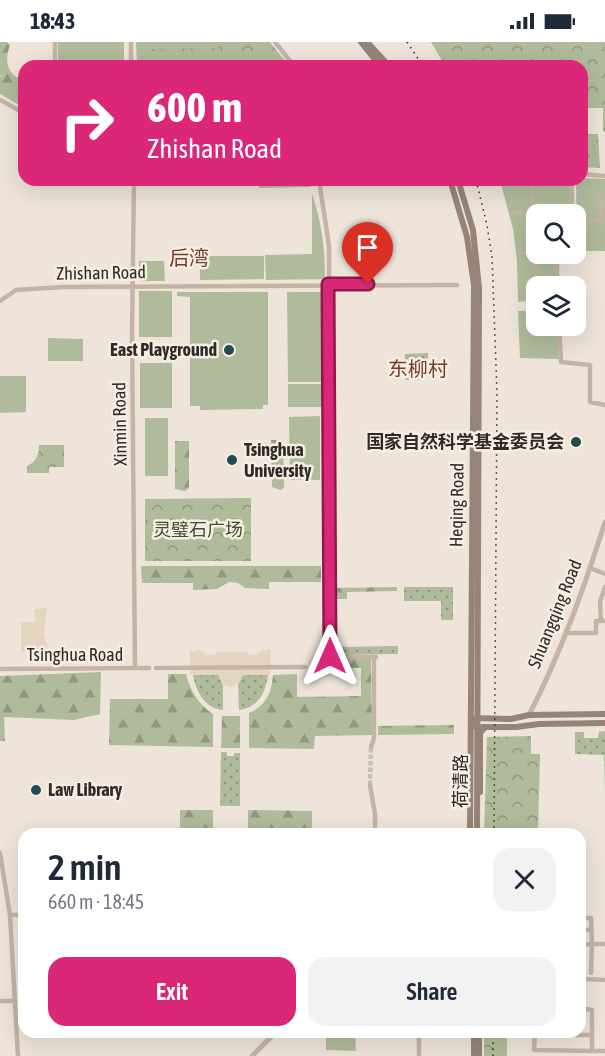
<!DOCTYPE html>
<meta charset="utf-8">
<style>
:root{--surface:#fff;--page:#f2f2f3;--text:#1f2937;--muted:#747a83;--accent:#db2777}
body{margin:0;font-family:"Asap Condensed","Noto Sans SC",sans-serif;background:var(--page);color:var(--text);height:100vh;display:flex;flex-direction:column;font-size:22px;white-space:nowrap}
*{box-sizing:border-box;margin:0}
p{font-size:20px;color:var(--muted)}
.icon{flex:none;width:33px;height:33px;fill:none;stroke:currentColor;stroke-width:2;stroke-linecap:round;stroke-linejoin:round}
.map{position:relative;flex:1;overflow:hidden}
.side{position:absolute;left:18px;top:786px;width:568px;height:210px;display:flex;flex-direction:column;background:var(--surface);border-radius:18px;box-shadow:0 6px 24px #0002}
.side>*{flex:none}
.top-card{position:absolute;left:18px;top:18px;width:570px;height:126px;border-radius:18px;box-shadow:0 6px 24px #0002;background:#db2777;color:#fff;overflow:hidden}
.buttons{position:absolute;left:526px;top:162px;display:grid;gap:12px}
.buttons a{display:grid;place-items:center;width:60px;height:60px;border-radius:12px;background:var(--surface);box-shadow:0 6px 24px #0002;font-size:30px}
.pin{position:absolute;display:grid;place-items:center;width:51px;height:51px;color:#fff;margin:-62px -26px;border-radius:50% 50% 50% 0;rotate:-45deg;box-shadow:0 0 6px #0007}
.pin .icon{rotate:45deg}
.me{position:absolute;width:66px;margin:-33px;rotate:0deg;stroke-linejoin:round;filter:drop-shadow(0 0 4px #0008)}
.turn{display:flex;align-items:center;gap:21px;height:126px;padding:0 30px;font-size:27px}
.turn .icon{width:78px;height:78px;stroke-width:2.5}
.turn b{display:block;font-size:42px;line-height:51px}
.round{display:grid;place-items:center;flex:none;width:63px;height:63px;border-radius:18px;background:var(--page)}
.overview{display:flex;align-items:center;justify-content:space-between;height:102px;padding:0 30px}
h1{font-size:36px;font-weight:600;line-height:45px}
.cta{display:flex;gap:12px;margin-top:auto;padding:12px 30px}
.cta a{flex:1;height:69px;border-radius:18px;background:var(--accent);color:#fff;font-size:24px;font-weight:600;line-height:69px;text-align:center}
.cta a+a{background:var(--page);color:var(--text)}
.status{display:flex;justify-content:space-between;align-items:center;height:42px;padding:0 30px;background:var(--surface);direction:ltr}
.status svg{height:16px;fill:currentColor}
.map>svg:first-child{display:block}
.grass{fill:url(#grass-dots)}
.forest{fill:url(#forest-firs)}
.park{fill:url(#park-crowns)}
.garden{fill:#b0bb9b}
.plaza{fill:#e4d5c1}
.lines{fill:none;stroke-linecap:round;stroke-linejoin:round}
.minor-tunnel{stroke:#c8bfb5;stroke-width:4.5;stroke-dasharray:4.5 2;stroke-linecap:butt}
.minor{stroke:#c4b4a6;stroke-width:4.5}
.tertiary{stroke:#c4b4a6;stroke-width:5}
.secondary{stroke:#978478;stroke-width:6}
.rail{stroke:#312a26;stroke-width:1.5;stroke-dasharray:1.5 4.5;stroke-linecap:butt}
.route-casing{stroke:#8e194d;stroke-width:15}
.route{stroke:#db2777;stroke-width:10}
.poi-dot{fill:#214b4e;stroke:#f6eee4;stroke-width:2}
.labels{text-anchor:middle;stroke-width:5;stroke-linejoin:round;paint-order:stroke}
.street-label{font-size:18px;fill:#312a26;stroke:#f6eee4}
.poi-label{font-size:18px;font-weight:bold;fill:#312a26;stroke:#f6eee4;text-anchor:end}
.park-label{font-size:18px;fill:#414d2d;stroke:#f6eee4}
.neighbourhood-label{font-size:20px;fill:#773b28;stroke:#f6eee4}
</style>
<div class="status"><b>18:43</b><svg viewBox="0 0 49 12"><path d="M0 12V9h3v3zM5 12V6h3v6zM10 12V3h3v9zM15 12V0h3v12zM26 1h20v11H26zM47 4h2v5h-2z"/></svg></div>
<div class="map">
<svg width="605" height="1014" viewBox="0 0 605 1014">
<defs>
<pattern id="grass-dots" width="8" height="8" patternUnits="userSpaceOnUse" patternTransform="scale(1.5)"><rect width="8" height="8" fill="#b0bb9b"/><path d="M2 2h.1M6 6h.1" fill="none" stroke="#90987e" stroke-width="1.8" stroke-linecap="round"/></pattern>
<pattern id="forest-firs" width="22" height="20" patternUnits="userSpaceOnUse" patternTransform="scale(1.5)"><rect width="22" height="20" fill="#b0bb9b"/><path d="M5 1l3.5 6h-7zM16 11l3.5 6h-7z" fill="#90987e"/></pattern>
<pattern id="park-crowns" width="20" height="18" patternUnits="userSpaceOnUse" patternTransform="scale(1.5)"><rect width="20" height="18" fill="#b0bb9b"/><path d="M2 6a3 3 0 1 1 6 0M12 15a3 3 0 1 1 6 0" fill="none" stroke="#90987e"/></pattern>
</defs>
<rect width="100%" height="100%" fill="#eee4d9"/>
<path class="grass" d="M428,311V330L421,338H405V312Z
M404,545H453V578H441V559H404Z
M398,604V612L337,613L334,609V605Z
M193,633H219L223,643V668C204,666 196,649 193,633Z
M242,633H268C266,650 258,666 239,668L238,642Z
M605,689V750L604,713L575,712V690H584V696H598L599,690Z
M221,710H227V714H234V711H240V764H220Z"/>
<path class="forest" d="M0,0H7L10,3C4,19 7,33 24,38V58L21,64L0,52V35L7,30L0,34Z
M582,92H598L600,126L582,125Z
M271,398H283L284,445L281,448L272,445Z
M175,399H189V446L185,449L175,447Z
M141,524H321V540H269V547L245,546L238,541L229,540L217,547L193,548V541H142Z
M397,545V549L347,550V557H333V546Z
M333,617H371L372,693L315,694L314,707L249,706V671C266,664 272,650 273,633L297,632V655L361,654V626H334Z
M101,630L100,672L74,678L4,675L5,699H0V634Z
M168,632H186C191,650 198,662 213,672V705L109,703L110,657H168Z
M222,674H240V706H221Z
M454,683V692L378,693V684Z
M180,768H213V791H180Z
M248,768L312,769V790H248Z"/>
<path class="park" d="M136,0H270L289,24H137Z
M431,0H605V90L603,89V66H582V24H445Z
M39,403H64V425H49V431H27V424C36,420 39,413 39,403Z
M251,456V519H145V457Z
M531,694V712H540L538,792H484L487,695Z
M484,990H507V1014H484Z"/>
<path class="garden" d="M58,0H124V24H58Z
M138,0H218V6L138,7Z
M280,14L288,24H139L138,16L217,15L218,23V15Z
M582,136L605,137V209H577L576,138H582Z
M259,138H311V145L259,146Z
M500,138H570L571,172H537V212H562L555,213L556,244H537V258L518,260L517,218L513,187Z
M312,152C322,181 325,207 325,237L266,238L265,213L312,212Z
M200,214H264V237L200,238Z
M139,219H164L165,239H139Z
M139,249H172V295H139Z
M177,250H268V363H263V367L200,368V364H190V255L177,254Z
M287,250H324V340H288Z
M537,268V284H557L559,317L520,316L518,269Z
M48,296L83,297V319H48Z
M140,321H172V366H140Z
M0,334H26V370L0,371Z
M288,342H323V365H288Z
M320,374V438H290L289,375Z
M145,376H168V434H145Z
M326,990H355L356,1009L326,1008Z"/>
<path class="plaza" d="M47,566L44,591L48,610L21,609V580H35V567Z
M190,607L194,611L197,607L203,609L206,613H216V610H248V613H257L262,608L271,607L270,633H243L240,640L232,645L223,643L218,633H190Z"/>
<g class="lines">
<path class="minor-tunnel" d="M370,743L371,705"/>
<path class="minor" d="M55,0V24
M131,0V24
M275,0L294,24
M0,58L24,71
M582,132L605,134
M134,138L132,290L135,626
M319,138L329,204L330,615
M532,138L533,170
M571,138L573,172
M514,171L554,168V172
M576,178H602L600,153
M534,210L536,254
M521,211L534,210
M576,211H581
M557,244V213L572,212
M0,259L16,248L63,245L457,243
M559,284L561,320L590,323V360L605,363
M590,526L605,532
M601,579L600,560L605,545
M566,591H596V579H605
M313,625H330V615H376
M156,626L305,625
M0,627L149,626
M371,705L374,696V615
M370,743L375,772V792
M0,811L10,873L18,1014
M10,873H24
M580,876H591L592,902H605
M580,888H592
M580,903L592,902L591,931
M584,937L605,938
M0,959H15
M580,966L592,968V1009H605
M535,990L534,1008L592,1009
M535,993H592
M419,1014V990"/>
<path class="tertiary" d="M529,673C561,611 584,546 605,480
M252,1014L276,990"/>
<path class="secondary" d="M361,0L380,24
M367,0L389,24
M450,138L467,195L474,243L470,792
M458,138L473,188L479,246L477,792
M474,678L476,676L511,677L529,673L605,672
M473,683L476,685H516L539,682L605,681
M480,750V691L485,685
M474,990V1014
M479,990V1014"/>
<path class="rail" d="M407,0L423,24
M476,138L487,183L492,215L497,350L494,792
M493,1014V990"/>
</g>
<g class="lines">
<g class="route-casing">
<path id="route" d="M330,614L328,242H368"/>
</g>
<use href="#route" class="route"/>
</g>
<g class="poi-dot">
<circle cx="229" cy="308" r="6"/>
<circle cx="576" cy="400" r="6"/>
<circle cx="232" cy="418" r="6"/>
<circle cx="36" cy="748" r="6"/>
</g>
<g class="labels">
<g class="street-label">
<text transform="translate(101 231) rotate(-1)" y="6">Zhishan Road</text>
<text transform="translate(120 382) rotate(-91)" y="6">Xinmin Road</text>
<text transform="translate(457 463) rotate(-89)" y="6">Heqing Road</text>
<text transform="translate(555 572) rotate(-68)" y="6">Shuangqing Road</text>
<text x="75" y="619">Tsinghua Road</text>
<text transform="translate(461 739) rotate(-90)" y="6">荷清路</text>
</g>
<g class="poi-label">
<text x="217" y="314">East Playground</text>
<text x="564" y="406">国家自然科学基金委员会</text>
<text x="244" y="414" text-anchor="start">Tsinghua<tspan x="244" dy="21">University</tspan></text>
<text x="48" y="754" text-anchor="start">Law Library</text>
</g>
<g class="park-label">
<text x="198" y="494">灵璧石广场</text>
</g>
<g class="neighbourhood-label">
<text x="189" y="223">后湾</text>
<text x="418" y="334">东柳村</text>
</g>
</g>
</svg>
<div class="buttons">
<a><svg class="icon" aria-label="search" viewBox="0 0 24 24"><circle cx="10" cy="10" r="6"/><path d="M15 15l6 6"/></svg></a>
<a><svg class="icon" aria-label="layers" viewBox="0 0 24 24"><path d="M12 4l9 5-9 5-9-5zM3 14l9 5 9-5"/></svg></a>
</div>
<div class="pin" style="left:368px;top:242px;background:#d93025"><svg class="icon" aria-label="arrive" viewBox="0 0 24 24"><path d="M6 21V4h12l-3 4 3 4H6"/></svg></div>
<svg class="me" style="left:330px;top:614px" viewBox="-20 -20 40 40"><path d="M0-17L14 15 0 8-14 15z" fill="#db2777" stroke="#fff" stroke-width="4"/></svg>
<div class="top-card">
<div class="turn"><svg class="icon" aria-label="right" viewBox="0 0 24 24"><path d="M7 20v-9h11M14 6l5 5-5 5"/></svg><div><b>600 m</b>Zhishan Road</div></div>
</div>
<section class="side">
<div class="overview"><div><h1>2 min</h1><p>660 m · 18:45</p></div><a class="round"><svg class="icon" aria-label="close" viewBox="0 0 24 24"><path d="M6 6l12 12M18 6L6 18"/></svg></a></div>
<div class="cta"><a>Exit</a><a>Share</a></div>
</section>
</div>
